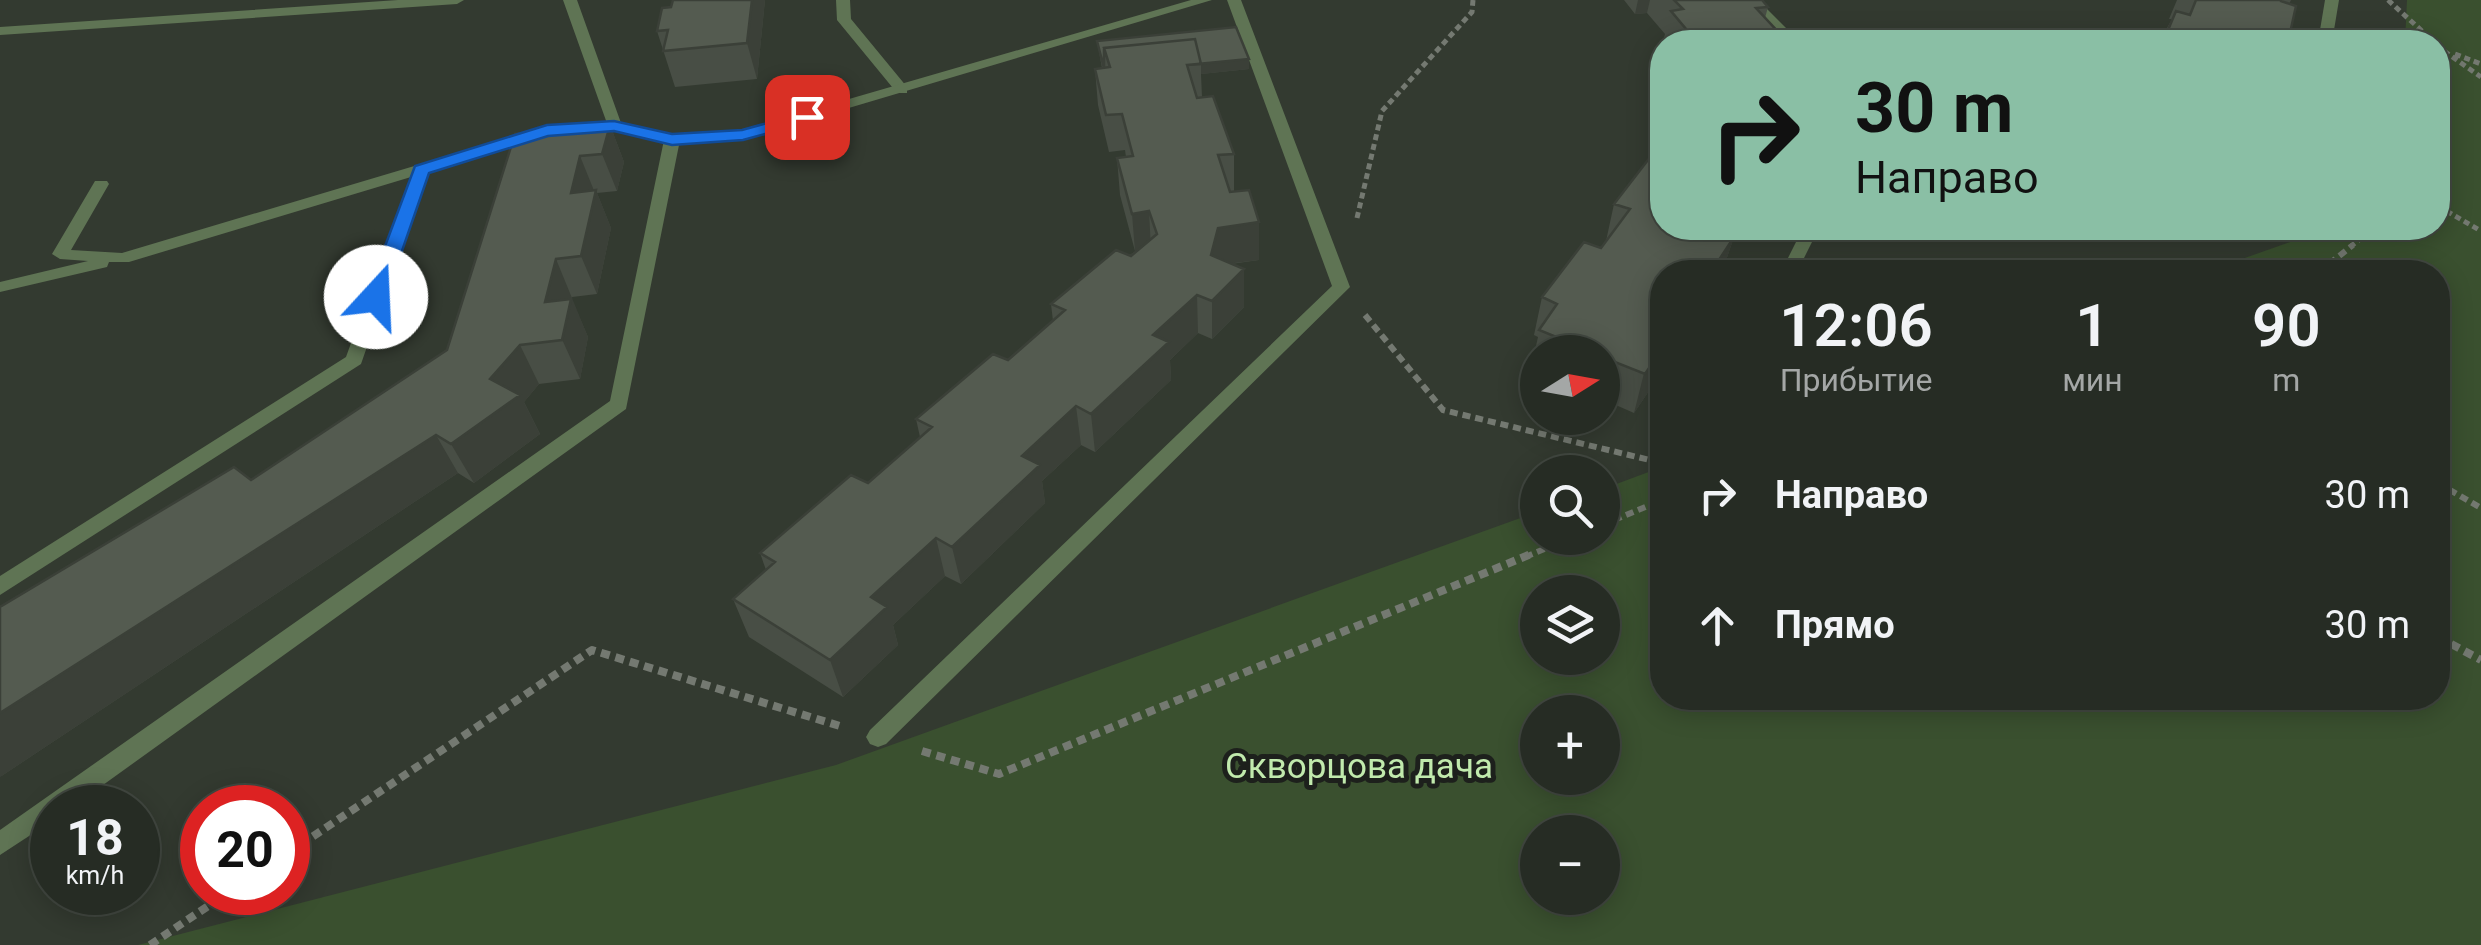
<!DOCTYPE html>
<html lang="ru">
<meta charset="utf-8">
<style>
:root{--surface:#262c24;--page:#323831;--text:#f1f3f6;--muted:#a4a7a6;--line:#424841}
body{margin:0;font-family:Roboto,sans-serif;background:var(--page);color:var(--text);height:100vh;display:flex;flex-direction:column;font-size:38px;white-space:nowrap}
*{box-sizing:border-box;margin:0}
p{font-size:32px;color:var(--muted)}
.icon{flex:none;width:55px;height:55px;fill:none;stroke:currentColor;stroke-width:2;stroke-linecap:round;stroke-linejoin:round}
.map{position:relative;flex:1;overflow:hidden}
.panel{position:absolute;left:1650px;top:260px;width:800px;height:450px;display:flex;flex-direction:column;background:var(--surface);border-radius:40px;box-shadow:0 5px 25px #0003,0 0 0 2px var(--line)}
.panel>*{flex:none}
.top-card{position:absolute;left:1650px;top:30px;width:800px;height:210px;border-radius:40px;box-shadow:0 5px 25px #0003,0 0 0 2px var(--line);background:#8abfa5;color:#111;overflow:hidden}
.needle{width:65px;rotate:79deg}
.tools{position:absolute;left:1520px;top:335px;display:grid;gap:20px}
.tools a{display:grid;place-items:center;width:100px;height:100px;border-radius:50%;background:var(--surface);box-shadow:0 5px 25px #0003,0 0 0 2px var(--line);font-size:50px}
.speed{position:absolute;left:30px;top:785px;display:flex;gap:20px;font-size:50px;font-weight:700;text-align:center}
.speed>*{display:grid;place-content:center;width:130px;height:130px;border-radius:50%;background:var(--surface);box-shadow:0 5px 25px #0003,0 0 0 2px var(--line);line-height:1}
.speed small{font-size:25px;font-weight:400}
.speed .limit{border:15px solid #d22;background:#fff;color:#111}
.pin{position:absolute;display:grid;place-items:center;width:85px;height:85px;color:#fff;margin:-42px;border-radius:20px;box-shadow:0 5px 15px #0006}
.me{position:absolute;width:110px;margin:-55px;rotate:20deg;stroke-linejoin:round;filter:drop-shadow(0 0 8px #0008)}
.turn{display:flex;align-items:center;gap:35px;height:210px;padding:0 40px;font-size:45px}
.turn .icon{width:130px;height:130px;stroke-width:2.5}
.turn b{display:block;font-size:70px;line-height:85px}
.eta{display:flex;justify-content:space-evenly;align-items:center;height:170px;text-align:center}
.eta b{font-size:60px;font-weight:600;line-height:70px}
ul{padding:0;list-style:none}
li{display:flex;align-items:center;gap:30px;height:130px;padding:0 40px}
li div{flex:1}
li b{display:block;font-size:38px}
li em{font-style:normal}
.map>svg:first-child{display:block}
.green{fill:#3a502f;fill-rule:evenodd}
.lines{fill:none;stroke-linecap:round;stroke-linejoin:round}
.path-far2{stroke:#747971;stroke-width:5;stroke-dasharray:6 4;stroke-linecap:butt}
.path-far1{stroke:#747971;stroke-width:6;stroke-dasharray:8 5;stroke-linecap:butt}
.path{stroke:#747971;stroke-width:8;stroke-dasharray:9 6;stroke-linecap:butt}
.service{fill:#5f7454;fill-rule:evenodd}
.minor{fill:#5f7454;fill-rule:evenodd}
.wall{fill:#484e45}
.shaded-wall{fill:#3b4038}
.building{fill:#545b50;stroke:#3b4038;stroke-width:2.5}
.route{fill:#1a73e8;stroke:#114b97;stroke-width:2.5}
.labels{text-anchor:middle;stroke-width:10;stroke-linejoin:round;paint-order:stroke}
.near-park-label{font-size:35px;fill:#c1eaad;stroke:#1d201c}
</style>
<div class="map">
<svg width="2481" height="945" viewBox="0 0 2481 945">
<rect width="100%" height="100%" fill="#333a30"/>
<path class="green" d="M2407,0H2481V945H138L836,765L1537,512L1538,538H1602L1603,489L1662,467V698H2438V272H2205L2330,228H2438V42H2405ZM1538,592H1602V658H1538ZM1538,712H1602V778H1538ZM1602,832V898H1538V832Z"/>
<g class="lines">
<path class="path-far2" d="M2388,0L2434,42
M2444,51L2481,77
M2455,54L2481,64
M2438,85L2442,49
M2438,206L2481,231
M1357,218L1382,111L1472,12L1473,0
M2350,247L2374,228"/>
<path class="path-far1" d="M2319,272L2353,245
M1365,315L1443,410L1662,463
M2438,483L2481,508
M1602,525L1662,500
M1525,557L1571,538"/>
<path class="path" d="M2438,637L2481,660
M922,751L999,774L1531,554
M288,853L592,650L843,727
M150,945L229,892"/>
<path class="service" d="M836,0H850L851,19L907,87V93H897L837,20Z
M1227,0H1241L1350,287L886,744L878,747L870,744L866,737L870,730L1332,286Z
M1743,0H1758L1800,42H1786Z
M2325,0H2339L2332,42H2318Z
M597,122L605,127L602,130L548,135L428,172L361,364L0,595V576L346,357L411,177L129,262H109L107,267L0,292V282L88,261L60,259L52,254L95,181H107L109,184L71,250L122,253L542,128Z
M672,135L680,140L626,409L71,808H52V821L0,855V830L610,401L664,140Z
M1803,228H1819L1797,272H1781Z"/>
<path class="minor" d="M398,0H464L457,4L0,35V27Z
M563,0H577L621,123L672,135L742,130L1191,0H1212L748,138L672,145L609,129Z"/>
</g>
<path class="wall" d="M673,0H765L757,79L675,87L657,31L671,7Z
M1624,0H1762L1768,7L1765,18L1782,36L1803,42H1663L1665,34L1647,13L1635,14Z
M2177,0H2291L2289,4L2288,42H2159L2172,19H2169Z
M1097,41L1249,59V69L1201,74L1202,97L1234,154V191H1230L1259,222V260L1231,264L1244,269V307L1212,339L1198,333L1170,360L1171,380L1095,452L1081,445L1042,481L1045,503L961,584L945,576L893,625L898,645L843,697L749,637L733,599L766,570L760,553L868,483L920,437L916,419L1008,360L1053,321L1051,304L1136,251H1135L1120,195L1117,158L1126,157L1125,150L1109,152L1098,105L1095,69L1102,68Z
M610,125L624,162L617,191L597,193L611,228L597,294L572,297V300L588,337L580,379L539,384L524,402L540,434L474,483L458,473L0,777L251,480L447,350L515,134Z
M1662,160V228H1753L1746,239L1728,233L1727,234L1734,237L1722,272H1662V363L1659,376L1634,413L1602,399V352H1538V371L1531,368L1538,337L1534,335L1542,297L1601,248L1606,241L1614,204Z"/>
<path class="shaded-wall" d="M752,0H765L757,79L747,43Z
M1638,0H1650L1647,13L1635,14Z
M1249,59V69L1201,74V64Z
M610,125L624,162L617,191L602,154Z
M580,156L595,193H571Z
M596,190L611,228L597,294L581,256Z
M1149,211L1151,249L1135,251L1132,214Z
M1259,222V260L1218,265L1211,255L1218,228Z
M1718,228H1730L1728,233L1705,268Z
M1734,237L1722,272H1711Z
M556,259L588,337L580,379L545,302Z
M1244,269V307L1212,339V301Z
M1197,295L1198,333L1170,360L1171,380L1095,452L1091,414L1153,335Z
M1662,310V363L1659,376L1634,413L1658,317Z
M520,345L539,384L524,402L540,434L474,483L451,444L490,379Z
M1076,406L1081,445L1042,481L1045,503L961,584L952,547L1022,456Z
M436,435L458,473L0,777V713Z
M936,538L945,576L893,625L898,645L843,697L830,660L871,597Z"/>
<path class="building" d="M673,0H752L747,43L663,51L668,30L657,31L662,8L671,7Z
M1674,0H1762L1768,7L1756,8L1782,36L1796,35L1803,42H1697L1671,11L1683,9Z
M2196,0H2281V1L2296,6L2288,42L2270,40L2269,42H2163L2176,11L2190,15Z
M1236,27L1249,59L1187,65L1201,64L1195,39L1104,48V68L1097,41Z
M1195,39L1201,64L1187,65L1197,98L1213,96L1234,154L1218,155L1230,192L1249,190L1259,222L1218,228L1211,255L1244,269L1212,301L1197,295L1153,335L1169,342L1091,414L1076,406L1022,456L1040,465L952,547L936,538L871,597L887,607L830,660L733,599L775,562L760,553L851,475L868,483L932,427L916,419L993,354L1008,360L1065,310L1051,304L1116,250L1131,256L1157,234L1149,211L1132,214L1117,158L1133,156L1122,114L1106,115L1095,69L1110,67L1104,48Z
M610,125L602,154L580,156L571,193L596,190L581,256L556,259L545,302L571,299L562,340L520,345L490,379L520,395L451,444L436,435L0,713V607L234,467L251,480L447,350L515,134Z
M1651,156L1662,160V228H1718L1716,231L1734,237L1711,272H1662V310L1658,317L1662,319V330L1660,334L1662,335V349L1645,374L1602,357V352H1593L1539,330L1557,304L1542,297L1584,242L1601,248L1630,209L1614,204Z"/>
<path class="route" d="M807,112L813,114V121L743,140L672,145L614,131L548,136L429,173L386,297L376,303L366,297L415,166L547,125L614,121L672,134L742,130Z"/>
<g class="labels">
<g class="near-park-label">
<text x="1359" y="778">Скворцова дача</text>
</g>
</g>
</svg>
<div class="tools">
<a><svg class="needle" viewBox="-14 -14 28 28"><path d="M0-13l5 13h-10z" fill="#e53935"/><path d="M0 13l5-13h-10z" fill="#a4a7a6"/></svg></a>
<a><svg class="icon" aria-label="search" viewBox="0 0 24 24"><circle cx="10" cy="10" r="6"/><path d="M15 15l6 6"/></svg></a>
<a><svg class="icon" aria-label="layers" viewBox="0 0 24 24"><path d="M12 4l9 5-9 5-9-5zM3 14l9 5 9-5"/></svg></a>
<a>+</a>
<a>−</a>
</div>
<div class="speed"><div>18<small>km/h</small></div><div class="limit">20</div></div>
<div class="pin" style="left:807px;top:117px;background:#d93025"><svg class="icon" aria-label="arrive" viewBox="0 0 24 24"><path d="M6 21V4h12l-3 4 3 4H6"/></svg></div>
<svg class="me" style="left:376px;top:297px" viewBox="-20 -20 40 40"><circle r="19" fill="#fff"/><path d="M0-13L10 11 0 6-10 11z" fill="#1a73e8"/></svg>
<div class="top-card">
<div class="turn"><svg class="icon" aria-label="right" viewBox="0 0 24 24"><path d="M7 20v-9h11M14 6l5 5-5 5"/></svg><div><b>30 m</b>Направо</div></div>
</div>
<section class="panel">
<div class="eta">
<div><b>12:06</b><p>Прибытие</p></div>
<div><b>1</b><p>мин</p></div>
<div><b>90</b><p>m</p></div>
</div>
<ul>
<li><svg class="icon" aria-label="right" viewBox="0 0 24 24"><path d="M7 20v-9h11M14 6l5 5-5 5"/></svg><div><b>Направо</b></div><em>30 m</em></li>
<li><svg class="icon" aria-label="ahead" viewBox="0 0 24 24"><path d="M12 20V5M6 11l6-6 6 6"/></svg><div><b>Прямо</b></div><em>30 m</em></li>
</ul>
</section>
</div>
